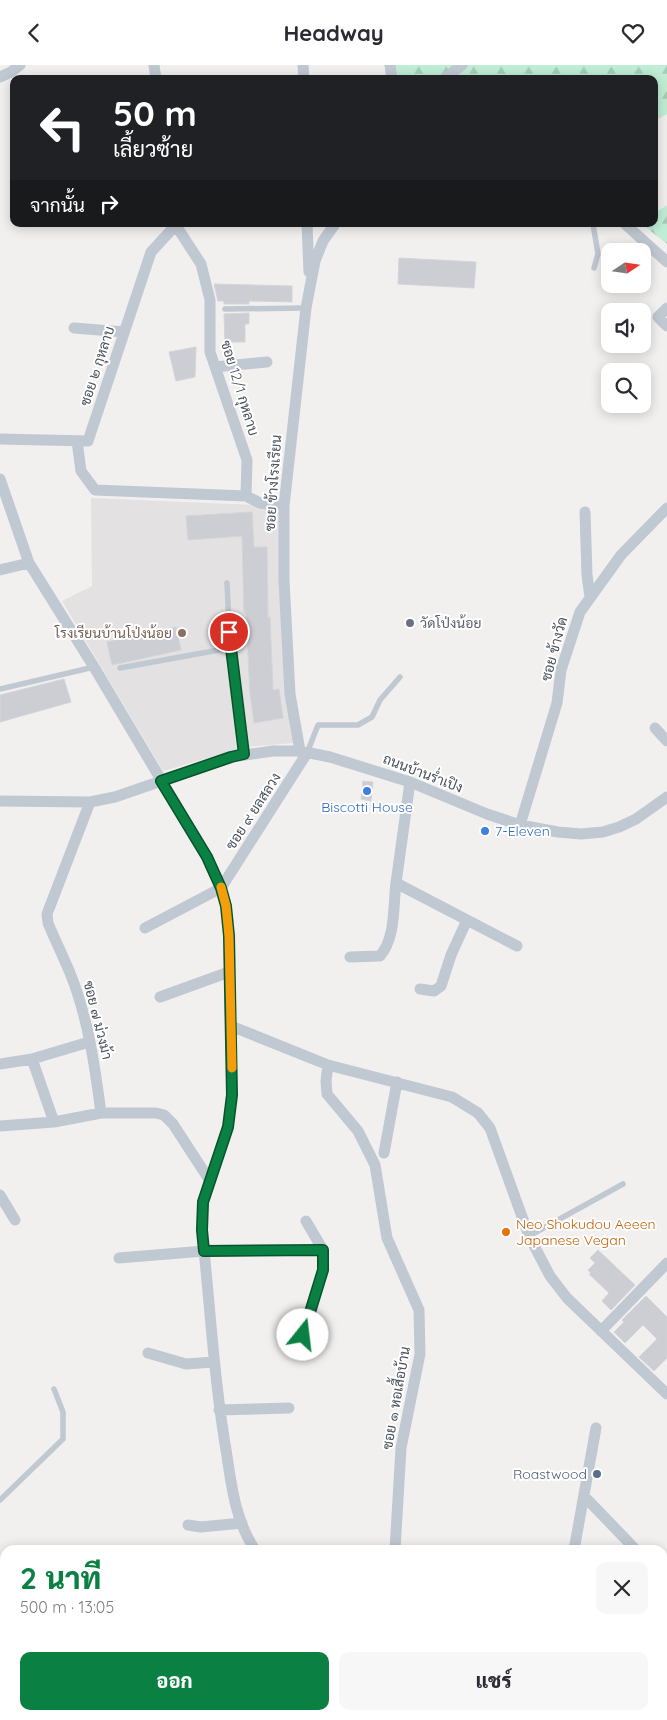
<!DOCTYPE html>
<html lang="th">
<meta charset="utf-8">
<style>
:root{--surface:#fff;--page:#f7f7f7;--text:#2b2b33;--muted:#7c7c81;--accent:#0b8043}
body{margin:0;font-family:Quicksand,Sarabun,sans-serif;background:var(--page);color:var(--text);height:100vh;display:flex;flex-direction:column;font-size:19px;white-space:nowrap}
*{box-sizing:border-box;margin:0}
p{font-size:16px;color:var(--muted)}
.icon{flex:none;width:28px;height:28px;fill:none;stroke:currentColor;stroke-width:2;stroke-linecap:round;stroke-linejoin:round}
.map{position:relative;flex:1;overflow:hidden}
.panel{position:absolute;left:0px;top:1480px;width:668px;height:175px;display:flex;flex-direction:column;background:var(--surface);border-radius:15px 15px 0 0;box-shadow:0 2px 12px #0003}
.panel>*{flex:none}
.guide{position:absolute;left:10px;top:10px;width:648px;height:152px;border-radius:10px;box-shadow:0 2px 12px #0003;background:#202124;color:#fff;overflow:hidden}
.needle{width:32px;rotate:77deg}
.tools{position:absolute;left:601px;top:178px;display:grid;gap:10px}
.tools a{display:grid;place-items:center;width:50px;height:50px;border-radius:10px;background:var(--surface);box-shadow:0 2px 12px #0003;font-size:25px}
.pin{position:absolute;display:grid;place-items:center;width:42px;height:42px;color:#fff;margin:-21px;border:2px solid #fff;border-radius:50%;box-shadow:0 1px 5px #0007}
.me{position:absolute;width:55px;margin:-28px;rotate:16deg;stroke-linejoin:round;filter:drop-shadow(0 0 4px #0008)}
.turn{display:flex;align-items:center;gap:18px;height:105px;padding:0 20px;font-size:22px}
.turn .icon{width:65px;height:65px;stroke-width:2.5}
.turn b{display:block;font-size:35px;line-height:42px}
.then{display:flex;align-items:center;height:48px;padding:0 20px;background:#0003;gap:10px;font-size:19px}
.round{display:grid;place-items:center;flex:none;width:52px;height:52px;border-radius:10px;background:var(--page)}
.headline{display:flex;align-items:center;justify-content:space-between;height:85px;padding:0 20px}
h1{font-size:30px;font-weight:800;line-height:38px;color:var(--accent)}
.action{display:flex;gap:10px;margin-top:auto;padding:10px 20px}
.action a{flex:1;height:58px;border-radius:10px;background:var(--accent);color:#fff;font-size:20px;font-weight:800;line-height:58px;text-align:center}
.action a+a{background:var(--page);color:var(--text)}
header{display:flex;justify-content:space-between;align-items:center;height:65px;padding:0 20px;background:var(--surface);font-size:22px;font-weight:800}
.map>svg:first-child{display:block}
.education{fill:#e3e1e1}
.forest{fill:url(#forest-firs)}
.water{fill:url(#water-ripples)}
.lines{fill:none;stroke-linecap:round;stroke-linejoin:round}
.stream{stroke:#8fcee8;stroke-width:4}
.building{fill:#ccced4;stroke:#d3d5da}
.service{stroke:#c0c8d1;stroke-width:5.5}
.minor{stroke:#c0c8d1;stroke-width:11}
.primary{stroke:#b0bccd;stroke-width:18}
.route-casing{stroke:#07532c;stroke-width:12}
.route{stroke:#0b8043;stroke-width:9}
.slow{stroke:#f59e0b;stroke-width:9}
.worship-dot{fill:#6b7280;stroke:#fff;stroke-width:2}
.education-dot{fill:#8d6e63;stroke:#fff;stroke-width:2}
.shop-dot{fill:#3f7fe0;stroke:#fff;stroke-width:2}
.food-dot{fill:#e8710a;stroke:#fff;stroke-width:2}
.service-dot{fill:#5c6f8a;stroke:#fff;stroke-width:2}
.labels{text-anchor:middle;stroke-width:4;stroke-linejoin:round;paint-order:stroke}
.street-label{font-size:14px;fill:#48515c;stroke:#fff}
.worship-label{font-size:14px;fill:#5b616d;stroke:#fff;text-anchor:start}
.education-label{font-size:14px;fill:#785e54;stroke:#fff;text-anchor:end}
.shop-label{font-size:14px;fill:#366cbe;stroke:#fff}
.food-label{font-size:14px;fill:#c56008;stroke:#fff;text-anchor:start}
.service-label{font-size:14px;fill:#4e5e75;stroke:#fff;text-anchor:end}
</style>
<header><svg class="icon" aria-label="back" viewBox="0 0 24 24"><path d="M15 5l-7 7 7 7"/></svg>Headway<svg class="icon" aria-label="heart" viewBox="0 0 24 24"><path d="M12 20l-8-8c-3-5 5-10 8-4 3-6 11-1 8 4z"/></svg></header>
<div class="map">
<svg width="667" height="1655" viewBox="0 0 667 1655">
<defs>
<pattern id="forest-firs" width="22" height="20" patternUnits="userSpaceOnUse" patternTransform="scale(1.25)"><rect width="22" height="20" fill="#c0edd5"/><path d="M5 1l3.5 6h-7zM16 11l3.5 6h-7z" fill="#a6cdb9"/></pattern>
<pattern id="water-ripples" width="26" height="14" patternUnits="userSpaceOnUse" patternTransform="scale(1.25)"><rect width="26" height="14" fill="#8fcee8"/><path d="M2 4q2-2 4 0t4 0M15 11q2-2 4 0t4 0" fill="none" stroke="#77aabf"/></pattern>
</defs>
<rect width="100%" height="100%" fill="#f2efef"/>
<path class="education" d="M91,433L278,441L294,678L246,682L163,706L62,536L92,521Z"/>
<path class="forest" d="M395,0H667V49L654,56V14H396Z
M667,140V179L642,159H654V149Z"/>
<path class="water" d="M250,1650H667V1655H314Z"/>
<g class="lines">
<path class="stream" d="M0,1623L5,1626
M44,1650L52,1655"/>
</g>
<path class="building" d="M399,193L476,197L474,223L398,219Z
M214,219L292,221V237L249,236V239H224V236H218Z
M249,248V259H245V277H225L224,249Z
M196,282L195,312L176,316L169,287Z
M252,447L254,482H267L268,553L270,552L273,625L279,624L283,653L254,658L250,629L246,548H244L242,471L188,475L186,451Z
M176,562L181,585L112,600L107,577Z
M64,614L71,637L0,657V630Z
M363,716L373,717L371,736L361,734Z
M598,1185L635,1220L611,1245L602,1236L609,1228L589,1209L591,1208L588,1205L595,1198L590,1193Z
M646,1231L667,1252V1293L654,1306L639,1292L657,1274L643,1260L625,1278L614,1267L624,1257L622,1255Z"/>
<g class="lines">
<path class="service" d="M593,159L598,189L594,203
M225,244L306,243
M227,518L230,583
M120,603L230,583L244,689
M0,624L94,602
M307,688L318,660H358L372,652L380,635L400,612
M529,1171L623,1119
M0,1435L63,1374V1347L54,1324
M122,1650L125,1655"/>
<path class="minor" d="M154,0L156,14
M303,0L304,14
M390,0L392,14
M0,12L11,7L20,0
M444,14L462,0
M175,159L201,199L210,235V287L247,395L246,431
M307,159L309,207
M625,159L667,197
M667,243L658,252L667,261
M74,263L124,267
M215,302L267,297
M0,374L88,376L151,187L175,161
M77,376L81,406L95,425L246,431L260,438L284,441
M0,414L29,498L94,602L207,792L221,823L226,841L229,871L232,1030L228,1062L203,1137L202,1165C210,1240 214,1316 227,1391C232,1425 236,1456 255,1485
M585,447L587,510L590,532
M0,505L29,498
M655,663L667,676
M300,686L290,629L284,515V441L306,243L315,196L323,176L335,159
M410,717L396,818L517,881
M0,736L90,737L115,732L231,692L273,686H300L330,692L410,717L487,749L520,760L558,767L581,769L603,767L619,762L636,754L667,732
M90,737L47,849L48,858C55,875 63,891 70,908C88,952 95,1002 101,1048
M520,760L557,638L561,605L580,547L621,490L667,443
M145,863L221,823L307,688
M350,892L380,891C396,873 393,841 396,818
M420,924L434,926L441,921L451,890L467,855
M160,932L229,907
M231,961L328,1000L452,1032L478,1048L490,1063L529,1171L550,1211L567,1233L667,1329
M0,999L32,994
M328,1000L326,1016L327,1029L358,1066L375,1100L387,1173L419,1245L420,1289L401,1383L395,1485
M54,1057L32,994L89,977
M0,1061L54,1057L101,1048H156L164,1050L173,1059L210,1116
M384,1088L397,1017
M0,1130L15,1155
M119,1193L204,1186L323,1185
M601,1266L667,1198
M303,1270L323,1205V1185L306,1156
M148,1288L186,1299L214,1297
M219,1345L289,1343
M584,1431L636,1485
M188,1460L201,1462L242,1458
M574,1485L596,1363
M662,1510L667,1514
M0,1636L5,1638
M25,1650L33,1655
M311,1655V1650"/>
<path class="primary" d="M0,1515L5,1518
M0,1570L5,1573
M662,1637H667
M174,1650L195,1655"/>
</g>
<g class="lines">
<g class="route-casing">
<path id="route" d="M229,567L244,689L231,692L161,716L207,792L221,823L226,841L229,871L232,1030L228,1062L203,1137L202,1165L204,1186L323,1185V1205L303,1270"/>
</g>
<use href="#route" class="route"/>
<path class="slow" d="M221,822L226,841L229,871L232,1003"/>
</g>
<circle class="worship-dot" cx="410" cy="558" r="5"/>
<circle class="education-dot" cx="182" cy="568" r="5"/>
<g class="shop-dot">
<circle cx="367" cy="726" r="5"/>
<circle cx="485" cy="766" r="5"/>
</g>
<circle class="food-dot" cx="506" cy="1167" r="5"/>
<circle class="service-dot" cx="597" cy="1409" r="5"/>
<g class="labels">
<g class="street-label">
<text transform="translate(97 301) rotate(-72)" y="5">ซอย ๒ กุหลาบ</text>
<text transform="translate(240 323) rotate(73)" y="5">ซอย 12/1 กุหลาบ</text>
<text transform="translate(273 418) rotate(-86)" y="5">ซอย ข้างโรงเรียน</text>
<text transform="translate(554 584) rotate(-75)" y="5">ซอย ข้างวัด</text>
<text transform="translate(423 708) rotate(21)" y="5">ถนนบ้านร่ำเปิง</text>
<text transform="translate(253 746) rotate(-57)" y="5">ซอย ๙ ยลสลวง</text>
<text transform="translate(98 955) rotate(76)" y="5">ซอย ๗ ม่วงม้า</text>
<text transform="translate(396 1333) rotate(-80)" y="5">ซอย ๑ หอเสื้อบ้าน</text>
</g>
<g class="worship-label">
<text x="420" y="563">วัดโป่งน้อย</text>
</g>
<g class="education-label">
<text x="172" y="573">โรงเรียนบ้านโป่งน้อย</text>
</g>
<g class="shop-label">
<text x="367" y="747">Biscotti House</text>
<text x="495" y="771" text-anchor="start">7-Eleven</text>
</g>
<g class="food-label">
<text x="516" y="1164">Neo Shokudou Aeeen<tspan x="516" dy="16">Japanese Vegan</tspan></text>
</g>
<g class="service-label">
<text x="587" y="1414">Roastwood</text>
</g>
</g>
</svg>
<div class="tools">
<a><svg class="needle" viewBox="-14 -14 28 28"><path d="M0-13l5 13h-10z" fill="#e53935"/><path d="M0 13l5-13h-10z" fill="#7c7c81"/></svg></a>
<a><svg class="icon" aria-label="sound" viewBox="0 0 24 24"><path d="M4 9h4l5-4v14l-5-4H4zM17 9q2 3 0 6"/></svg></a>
<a><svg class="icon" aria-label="search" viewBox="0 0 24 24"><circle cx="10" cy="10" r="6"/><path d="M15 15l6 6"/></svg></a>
</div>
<div class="pin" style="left:229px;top:567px;background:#d93025"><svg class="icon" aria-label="arrive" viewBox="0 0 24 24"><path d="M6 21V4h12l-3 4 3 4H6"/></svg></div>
<svg class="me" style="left:303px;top:1270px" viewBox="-20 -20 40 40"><circle r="19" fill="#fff"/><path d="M0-13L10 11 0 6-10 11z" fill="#0b8043"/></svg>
<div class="guide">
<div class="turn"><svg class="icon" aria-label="left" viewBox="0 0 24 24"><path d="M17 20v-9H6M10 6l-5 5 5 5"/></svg><div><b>50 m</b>เลี้ยวซ้าย</div></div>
<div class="then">จากนั้น<svg class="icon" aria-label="right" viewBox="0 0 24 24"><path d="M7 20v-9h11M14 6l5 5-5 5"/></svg></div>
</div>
<section class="panel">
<div class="headline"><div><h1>2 นาที</h1><p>500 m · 13:05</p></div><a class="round"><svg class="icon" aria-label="close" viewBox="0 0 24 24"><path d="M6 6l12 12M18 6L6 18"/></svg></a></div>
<div class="action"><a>ออก</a><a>แชร์</a></div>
</section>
</div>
